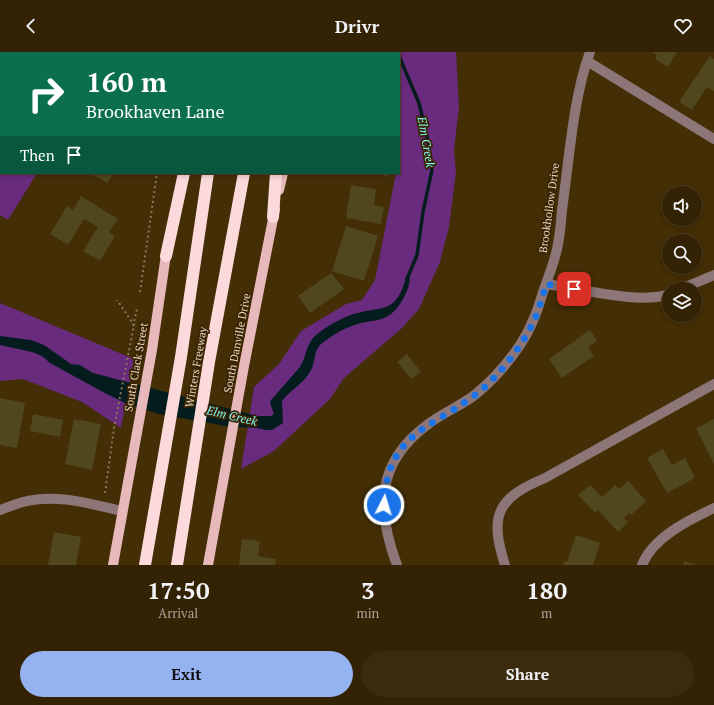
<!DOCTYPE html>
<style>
:root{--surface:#332204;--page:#3b2a0e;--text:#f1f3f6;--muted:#a9a49a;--line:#4e3f26;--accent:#95b2f1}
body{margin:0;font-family:"PT Serif",serif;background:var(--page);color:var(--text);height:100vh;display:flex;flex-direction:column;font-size:15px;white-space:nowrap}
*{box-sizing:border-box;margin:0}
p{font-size:13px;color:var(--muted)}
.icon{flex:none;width:22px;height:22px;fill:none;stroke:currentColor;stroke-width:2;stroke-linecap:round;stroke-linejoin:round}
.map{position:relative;height:513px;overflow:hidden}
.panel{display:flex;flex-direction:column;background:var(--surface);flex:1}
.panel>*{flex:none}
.guide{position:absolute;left:0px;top:0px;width:400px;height:122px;box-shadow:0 2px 6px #0003,0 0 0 1px var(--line);background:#0b6e4f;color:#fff;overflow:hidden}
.buttons{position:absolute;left:662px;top:134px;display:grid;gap:8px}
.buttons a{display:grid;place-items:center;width:40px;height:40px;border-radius:50%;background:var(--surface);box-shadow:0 2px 6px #0003,0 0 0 1px var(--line);font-size:20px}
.pin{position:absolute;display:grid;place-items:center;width:34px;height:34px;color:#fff;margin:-17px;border-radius:8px;box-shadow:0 2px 6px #0006}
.me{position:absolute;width:44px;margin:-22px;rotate:5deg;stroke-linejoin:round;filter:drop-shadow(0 0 3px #0008)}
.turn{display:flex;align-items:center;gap:14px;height:84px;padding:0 20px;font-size:18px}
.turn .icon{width:52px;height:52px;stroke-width:2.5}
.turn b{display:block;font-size:28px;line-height:34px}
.then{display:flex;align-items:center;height:38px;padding:0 20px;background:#0003;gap:8px;font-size:15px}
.eta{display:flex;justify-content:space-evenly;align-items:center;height:68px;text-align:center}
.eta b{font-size:24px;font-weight:700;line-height:28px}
.primary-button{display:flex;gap:8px;margin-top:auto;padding:8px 20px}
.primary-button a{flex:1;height:46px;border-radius:24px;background:var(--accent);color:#111;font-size:16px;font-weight:700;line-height:46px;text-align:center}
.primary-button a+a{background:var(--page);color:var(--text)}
header{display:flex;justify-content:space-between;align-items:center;height:52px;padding:0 20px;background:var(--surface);font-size:18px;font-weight:700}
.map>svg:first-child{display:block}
.green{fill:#692b7e}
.water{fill:#041c1d}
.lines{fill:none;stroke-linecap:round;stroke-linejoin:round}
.stream{stroke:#041c1d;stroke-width:3.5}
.building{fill:#51471c}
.path{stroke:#8a7858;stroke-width:2;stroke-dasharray:2 3;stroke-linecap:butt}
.minor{stroke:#8d7677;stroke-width:10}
.major{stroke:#e7b9ba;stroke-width:10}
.highway{stroke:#fcdadb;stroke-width:12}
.route{stroke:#1a73e8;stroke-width:7;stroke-dasharray:0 12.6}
.labels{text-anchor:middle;stroke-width:3.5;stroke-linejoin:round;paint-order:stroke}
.street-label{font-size:11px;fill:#e3d5c1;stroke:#3a2300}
.water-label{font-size:12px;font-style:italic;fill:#7ef7f9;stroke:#3a2300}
</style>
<header><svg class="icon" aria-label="back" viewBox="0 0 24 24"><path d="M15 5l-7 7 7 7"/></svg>Drivr<svg class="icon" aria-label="heart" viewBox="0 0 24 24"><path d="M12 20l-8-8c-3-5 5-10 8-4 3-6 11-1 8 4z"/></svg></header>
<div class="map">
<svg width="714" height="513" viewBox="0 0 714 513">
<rect width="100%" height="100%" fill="#442e05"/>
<path class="green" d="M370,0H456L459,55L454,98L456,120L449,175L440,210L419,257L402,276L344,326L330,347L274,399L241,417L254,335L279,312L301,279L346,252L362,248L375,228L396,121H399V1Z
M0,92L1,121H37L8,168L0,163Z
M0,251L134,307L121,376L82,350L23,327L0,329Z"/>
<path class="water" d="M408,224L410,227C409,236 406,241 402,249C386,274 375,265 352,274C342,277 328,286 320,293C313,301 316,309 311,318C304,332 291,337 282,349L283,371L272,378H266L257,376L226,374L159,362L125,351L103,340L50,311L42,304L32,300L0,293V284L31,288L44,293L71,312L80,313L93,321L257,364H271L274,362L270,351L271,348L300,315C307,304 305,293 316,283C326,275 339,267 351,263C381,253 396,264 406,225Z"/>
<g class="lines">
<path class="stream" d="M397,0L398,1
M399,4L419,51L428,89L432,118L423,160L417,203L407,227"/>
</g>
<path class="building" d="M652,0H677L668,15L655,7L657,3Z
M710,4L714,7V39L707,35L692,58L679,50Z
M90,121H114L107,131Z
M377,121H390L388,125Z
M351,133L376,137L374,153L384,155L381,172L346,166Z
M81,144L118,167L109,180L115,184L100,209L83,199L98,175L84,167L68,193L50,182L67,154L73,158Z
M346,174L378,184L364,229L332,219Z
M331,221L344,237L310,261L298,244Z
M590,278L597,289L588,295L594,304L562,326L549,307Z
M407,302L421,320L411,327L397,310Z
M0,346L25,351L17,396L0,393Z
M33,362L63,368L60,385L30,379Z
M74,367L101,372L92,418L65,412Z
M714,367V412L696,376Z
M663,397L672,413L685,406L695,426L667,441L647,406Z
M628,429L646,449L631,463L630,461L624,466L628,470L618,480L598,458L595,461L578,443L590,433L602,445L615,433L619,437Z
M54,480L81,485L76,513H48Z
M576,483L600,491L593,513H563L564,509L567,510Z
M242,487L260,489L258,504L276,507L275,513H239Z
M684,509L696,513H683Z"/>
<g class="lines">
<path class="path" d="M179,1L180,0
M140,240L157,121
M133,274L137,257
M105,441L114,376L134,273L117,248"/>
<path class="minor" d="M587,9L714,87
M546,232C577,236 641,253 669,242
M681,237L714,223
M0,458C8,455 16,452 23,450C55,441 91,452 122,459
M397,513C376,457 376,411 427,373C442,361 461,354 476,342C493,328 508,311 520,293C532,275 538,257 544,237C549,224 554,210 557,197C560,184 561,171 562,158C569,109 573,46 590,0
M505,513C489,463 497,446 545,426L714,332
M642,513C653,485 689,468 714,456"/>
<path class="major" d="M196,1L197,0
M308,1V0
M279,138L283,121
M113,513L152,298L167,196
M208,513L244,314L275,157"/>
<path class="highway" d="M211,1V0
M230,1V0
M266,1V0
M285,1V0
M273,165L276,121
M166,204L184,121
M145,513L181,305L208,121
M177,513L209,310L244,121"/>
</g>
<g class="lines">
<path class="route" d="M384,453C387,382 427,379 475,343C498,326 525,291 536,264C540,254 543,243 546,232L574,237"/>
</g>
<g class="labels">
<g class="street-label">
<text transform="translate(549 156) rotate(-82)" y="4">Brookhollow Drive</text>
<text transform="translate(237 291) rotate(-79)" y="4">South Danville Drive</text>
<text transform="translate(136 315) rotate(-80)" y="4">South Clack Street</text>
<text transform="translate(196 315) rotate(-80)" y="4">Winters Freeway</text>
</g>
<g class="water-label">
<text transform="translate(426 90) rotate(80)" y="4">Elm Creek</text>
<text transform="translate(232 364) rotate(13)" y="4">Elm Creek</text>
</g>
</g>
</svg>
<div class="buttons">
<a><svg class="icon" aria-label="sound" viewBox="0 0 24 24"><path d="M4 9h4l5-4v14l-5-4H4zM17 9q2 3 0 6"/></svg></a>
<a><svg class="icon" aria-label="search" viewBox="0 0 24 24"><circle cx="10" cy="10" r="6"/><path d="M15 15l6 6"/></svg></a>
<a><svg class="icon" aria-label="layers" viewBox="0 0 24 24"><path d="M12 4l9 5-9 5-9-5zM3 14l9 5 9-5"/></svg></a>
</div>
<div class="pin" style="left:574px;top:237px;background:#d93025"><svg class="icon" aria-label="arrive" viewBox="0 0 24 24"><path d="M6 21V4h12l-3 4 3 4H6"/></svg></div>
<svg class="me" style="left:384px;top:453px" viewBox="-20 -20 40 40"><circle r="17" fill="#1a73e8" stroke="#fff" stroke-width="3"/><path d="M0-11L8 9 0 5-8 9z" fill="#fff"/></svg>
<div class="guide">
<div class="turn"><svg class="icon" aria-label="right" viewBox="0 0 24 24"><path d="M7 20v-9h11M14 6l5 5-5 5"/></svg><div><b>160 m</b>Brookhaven Lane</div></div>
<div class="then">Then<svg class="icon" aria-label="arrive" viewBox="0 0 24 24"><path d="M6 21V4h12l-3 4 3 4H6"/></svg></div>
</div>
</div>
<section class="panel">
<div class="eta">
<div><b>17:50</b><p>Arrival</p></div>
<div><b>3</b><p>min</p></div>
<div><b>180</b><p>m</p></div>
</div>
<div class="primary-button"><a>Exit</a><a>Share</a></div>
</section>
